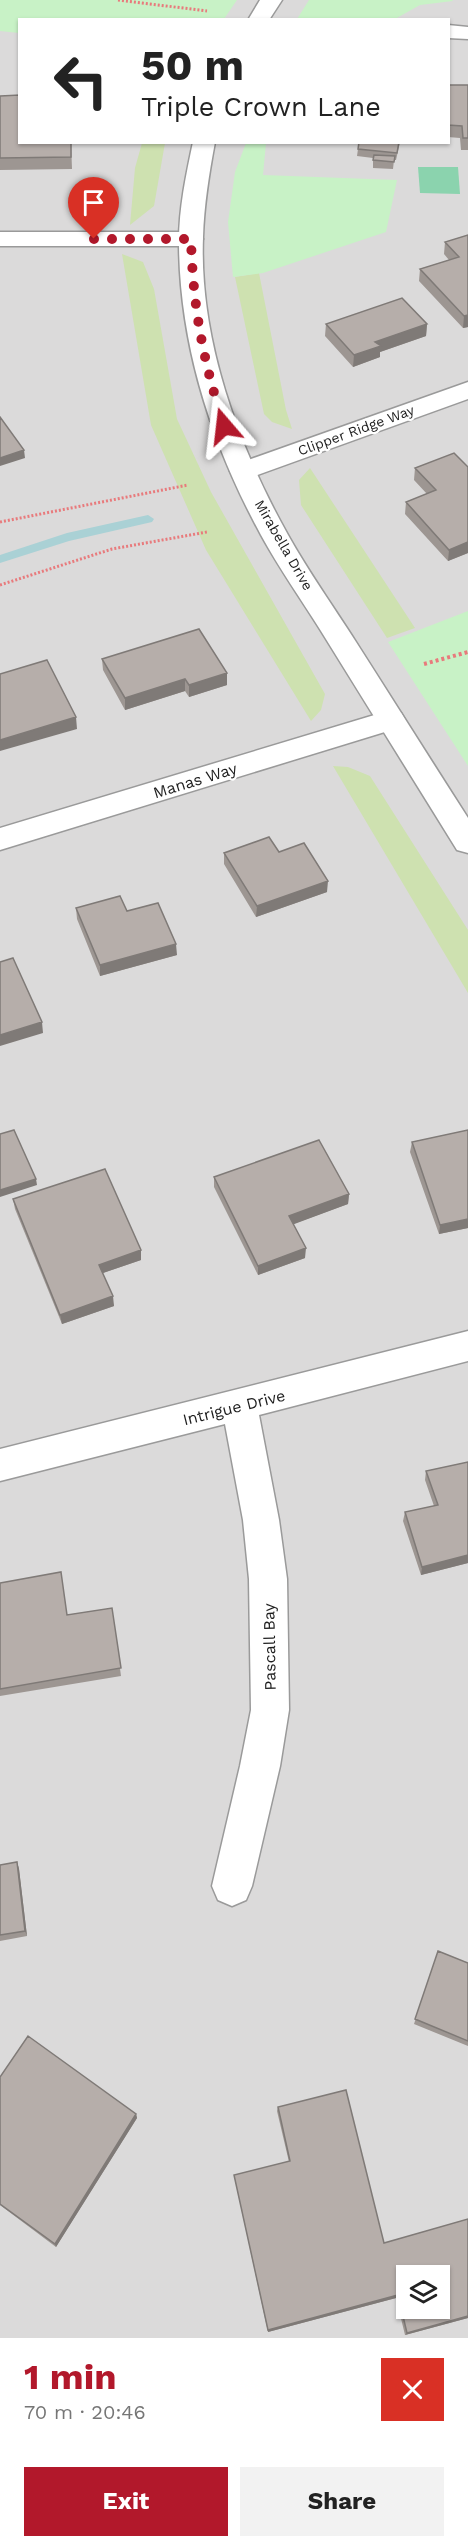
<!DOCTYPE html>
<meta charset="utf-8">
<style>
:root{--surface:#fff;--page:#f2f2f2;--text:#222;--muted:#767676;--accent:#b2182b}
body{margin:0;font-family:"Work Sans",sans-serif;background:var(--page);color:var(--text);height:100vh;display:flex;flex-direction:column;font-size:22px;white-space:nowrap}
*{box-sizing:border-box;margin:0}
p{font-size:20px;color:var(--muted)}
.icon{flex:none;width:33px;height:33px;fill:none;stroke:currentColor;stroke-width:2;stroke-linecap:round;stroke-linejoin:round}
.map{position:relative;height:2338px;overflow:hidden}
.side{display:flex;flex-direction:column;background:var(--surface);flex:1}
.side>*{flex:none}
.guide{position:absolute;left:18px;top:18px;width:432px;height:126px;border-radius:0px;box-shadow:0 2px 4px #0004;background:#fff;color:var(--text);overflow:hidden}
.fabs{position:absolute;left:396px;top:2265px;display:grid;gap:12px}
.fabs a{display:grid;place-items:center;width:54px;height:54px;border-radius:0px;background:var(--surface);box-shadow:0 2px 4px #0004;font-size:30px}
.pin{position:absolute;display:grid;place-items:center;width:51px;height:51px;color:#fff;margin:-62px -26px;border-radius:50% 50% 50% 0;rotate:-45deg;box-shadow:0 0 6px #0007}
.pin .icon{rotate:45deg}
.me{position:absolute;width:66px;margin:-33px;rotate:343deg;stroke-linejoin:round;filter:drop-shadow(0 0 4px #0008)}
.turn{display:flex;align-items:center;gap:21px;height:126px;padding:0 24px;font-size:27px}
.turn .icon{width:78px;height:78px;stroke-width:2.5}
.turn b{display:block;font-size:42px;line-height:51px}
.round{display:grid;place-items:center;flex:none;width:63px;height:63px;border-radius:0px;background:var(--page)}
.overview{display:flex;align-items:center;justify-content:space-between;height:102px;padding:0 24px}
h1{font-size:36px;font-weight:700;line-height:45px;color:var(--accent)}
.action{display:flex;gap:12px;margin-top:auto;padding:12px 24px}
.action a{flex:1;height:69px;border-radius:0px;background:var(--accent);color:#fff;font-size:24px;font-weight:700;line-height:69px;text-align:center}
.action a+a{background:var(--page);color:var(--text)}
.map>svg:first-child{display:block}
.residential{fill:#dbdada;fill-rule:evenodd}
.grass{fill:#cee1b0}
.park{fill:#c8f2c6}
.pitch{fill:#8bd3ae}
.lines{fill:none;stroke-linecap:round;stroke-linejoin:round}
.stream{fill:#aad1d5;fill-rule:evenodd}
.minor-casing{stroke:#9a9a9a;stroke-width:3}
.tertiary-casing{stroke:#9a9a9a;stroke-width:3}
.path-far1{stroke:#e87a7c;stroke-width:3;stroke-dasharray:2 2;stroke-linecap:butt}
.path{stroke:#e87a7c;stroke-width:4;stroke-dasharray:3 3;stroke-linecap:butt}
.minor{fill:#fff;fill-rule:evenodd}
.tertiary{fill:#fff;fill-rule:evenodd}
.wall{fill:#9d9692}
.shaded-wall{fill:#7f7a77}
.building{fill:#b6aeaa;stroke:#7f7a77;stroke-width:1.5;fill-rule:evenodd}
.route{stroke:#b2182b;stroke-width:10;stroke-dasharray:0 18}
.labels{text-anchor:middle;stroke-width:4.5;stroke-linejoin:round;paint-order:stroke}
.far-street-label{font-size:14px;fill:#1d1d1d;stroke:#fff}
.street-label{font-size:16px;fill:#1d1d1d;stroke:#fff}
</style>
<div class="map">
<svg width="468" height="2338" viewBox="0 0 468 2338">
<rect width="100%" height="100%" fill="#ede9e4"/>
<path class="residential" d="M0,0H468V2338H0ZM20,20H448V142H20ZM406,2276H440V2308H406Z"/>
<path class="grass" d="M142,143H165L154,206L130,225L135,168Z
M122,254L143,262L154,289L177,419L211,492L325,694L321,710L311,721L206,550L151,425Z
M259,273L286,410L292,429L272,422L264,414L235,277Z
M310,468L415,628L387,638L301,505L299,480Z
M333,766L348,767L370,776L468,930V993Z"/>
<path class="park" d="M0,0H237L224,19L20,20L19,33L0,31Z
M309,0H452L453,1L420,5L395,19H297Z
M246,143H266L263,175L397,180L386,232L263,273L233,277L228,222L235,172Z
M468,611V766L388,642Z"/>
<path class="pitch" d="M418,167H458L460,194L420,193Z"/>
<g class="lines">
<path class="stream" d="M148,515L154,519L152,522L69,541L0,563V555L67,533Z"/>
<g class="minor-casing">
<path id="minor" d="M448,25L468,27V39L448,38Z
M0,232H191L199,234L203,239L199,244L191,246H0Z
M468,382V399L252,477L243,480L234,477L230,471L234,465Z
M391,710L401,713L405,720L401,727L0,850V828Z
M468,1331V1361L259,1415L279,1520L287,1579L289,1710L280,1766L252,1886L246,1900L232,1906L218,1900L212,1886L240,1766L251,1710L249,1579L243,1520L225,1424L0,1481V1449Z"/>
</g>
<g class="tertiary-casing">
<path id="tertiary" d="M260,0H282L269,20H248Z
M193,142H215C209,174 204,205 203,237C199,339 238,446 288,535C308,571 333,606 356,642C393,700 430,759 468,818V853L457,850C412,777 366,704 321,631C301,599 279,568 261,535C212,445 179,344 179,241C179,208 186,175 193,142Z"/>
</g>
<path class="path-far1" d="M118,0L207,11
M0,522L188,485
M0,585L112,549L207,532"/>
<path class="path" d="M424,664L468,652"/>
<use href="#minor" class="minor"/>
<use href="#tertiary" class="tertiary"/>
</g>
<path class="wall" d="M449,85H468V150H461L460,138L448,137Z
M0,96L20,142H71L72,169L0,170Z
M400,142L396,160H394L393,169L373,168V158L357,156L358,149Z
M468,235V327L463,328L419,281L420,269L449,260L444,254L445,242Z
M326,324H427L426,336L380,352V357L353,367L325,336Z
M468,467V553L448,561L405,514L406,502L427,494L414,480L415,468Z
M102,659L227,685L189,697L185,691L125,710L103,670Z
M279,852L327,892L256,917L224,864V853Z
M76,908L127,911L177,955L100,976L77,919Z
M468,1130V1228L439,1234L410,1152L412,1142Z
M214,1177L349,1194L348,1204L293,1224L305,1258L258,1275L214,1187Z
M13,1199L141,1250V1260L103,1273L114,1306L62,1324L15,1209Z
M468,1462V1563L421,1575L403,1521L405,1512L434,1506L425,1480L426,1471Z
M0,1583L68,1615L112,1608L121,1676L0,1696Z
M17,1862L19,1869L27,1936L0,1941V1865Z
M438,1951L468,1963V2046L414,2024Z
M0,2077L136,2114L137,2118L56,2247L0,2205Z
M278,2107L384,2243L468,2219V2318L405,2335L396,2298L268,2332L234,2175L289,2162L277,2111Z"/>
<path class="shaded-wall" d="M468,315V327L463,328L464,316Z
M427,324L426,336L380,352V357L353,367L354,355L375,342Z
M24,450L25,458L0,466V458Z
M468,542V553L448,561L449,550Z
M227,673V685L189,697V685Z
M185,679V691L125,710V698Z
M76,717L77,729L0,751V740Z
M328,881L327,892L256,917L257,906Z
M176,944L177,955L100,976V965Z
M42,1022L43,1033L0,1046V1035Z
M36,1179L37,1185L0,1197V1190Z
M349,1194L348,1204L289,1226V1216Z
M468,1219V1228L439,1234L440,1225Z
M306,1248L305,1258L258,1275V1266Z
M141,1250V1260L100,1274L99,1265Z
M113,1296L114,1306L62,1324L60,1315Z
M468,1555V1563L421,1575L422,1567Z
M17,1862L19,1869L27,1936L25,1931Z
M136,2114L137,2118L56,2247L55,2244Z
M398,2295L396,2298L268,2332V2330Z
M468,2316V2318L405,2335L407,2333Z"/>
<path class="building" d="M449,85H468V138H463L462,126L448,125Z
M20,95V142H71V157L0,158V96Z
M359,142H399L397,153L358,149Z
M374,155L395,156L394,162L373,160Z
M468,235V315L464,316L420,269L459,257L445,242Z
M402,298L427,324L375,342L381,346L354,355L326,324Z
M0,417L24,450L0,458Z
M454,453L468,467V542L449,550L406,502L436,490L415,468Z
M199,629L227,673L189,685L185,679L125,698L102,659Z
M47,660L76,717L0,740V674Z
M269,837L279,852L304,843L328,881L257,906L224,853Z
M120,896L127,911L158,903L176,944L100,965L76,908Z
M13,958L42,1022L0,1035V962Z
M14,1130L36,1179L0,1190V1134Z
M468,1130V1219L440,1225L412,1142Z
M319,1140L349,1194L289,1216L306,1248L258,1266L214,1177Z
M105,1169L141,1250L99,1265L113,1296L60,1315L13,1199Z
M468,1462V1555L422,1567L405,1512L438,1505L426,1471Z
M61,1572L67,1615L112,1608L121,1668L0,1689V1583Z
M17,1862L25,1931L0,1935V1865Z
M438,1951L468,1963V2041L415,2019Z
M28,2036L136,2114L55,2244L0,2204V2077Z
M346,2090L384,2243L468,2219V2316L407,2333L398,2295L268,2330L234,2175L290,2161L278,2107ZM406,2276H440V2308H406Z"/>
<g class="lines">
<path class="route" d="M94,239H191C193,308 203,360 224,426"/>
</g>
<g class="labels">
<g class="far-street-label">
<text transform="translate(356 430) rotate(-20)" y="5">Clipper Ridge Way</text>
<text transform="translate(284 545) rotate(60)" y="5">Mirabella Drive</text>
</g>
<g class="street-label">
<text transform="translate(195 780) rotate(-17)" y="6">Manas Way</text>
<text transform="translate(234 1407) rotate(-14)" y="6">Intrigue Drive</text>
<text transform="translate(269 1647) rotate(-91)" y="6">Pascall Bay</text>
</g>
</g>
</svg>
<div class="fabs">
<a><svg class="icon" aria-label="layers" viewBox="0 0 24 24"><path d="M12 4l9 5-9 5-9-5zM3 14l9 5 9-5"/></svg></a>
</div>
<div class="pin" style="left:94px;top:239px;background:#d93025"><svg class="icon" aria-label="arrive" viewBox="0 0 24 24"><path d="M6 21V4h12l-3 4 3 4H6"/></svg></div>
<svg class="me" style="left:224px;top:426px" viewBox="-20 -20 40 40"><path d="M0-17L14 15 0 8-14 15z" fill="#b2182b" stroke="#fff" stroke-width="4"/></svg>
<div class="guide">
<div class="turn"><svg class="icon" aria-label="left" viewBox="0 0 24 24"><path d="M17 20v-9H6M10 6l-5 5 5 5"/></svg><div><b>50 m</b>Triple Crown Lane</div></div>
</div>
</div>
<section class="side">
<div class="overview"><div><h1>1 min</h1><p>70 m · 20:46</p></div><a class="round" style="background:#d93025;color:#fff"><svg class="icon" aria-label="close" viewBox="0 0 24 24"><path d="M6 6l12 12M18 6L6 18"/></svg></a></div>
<div class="action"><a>Exit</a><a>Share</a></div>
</section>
